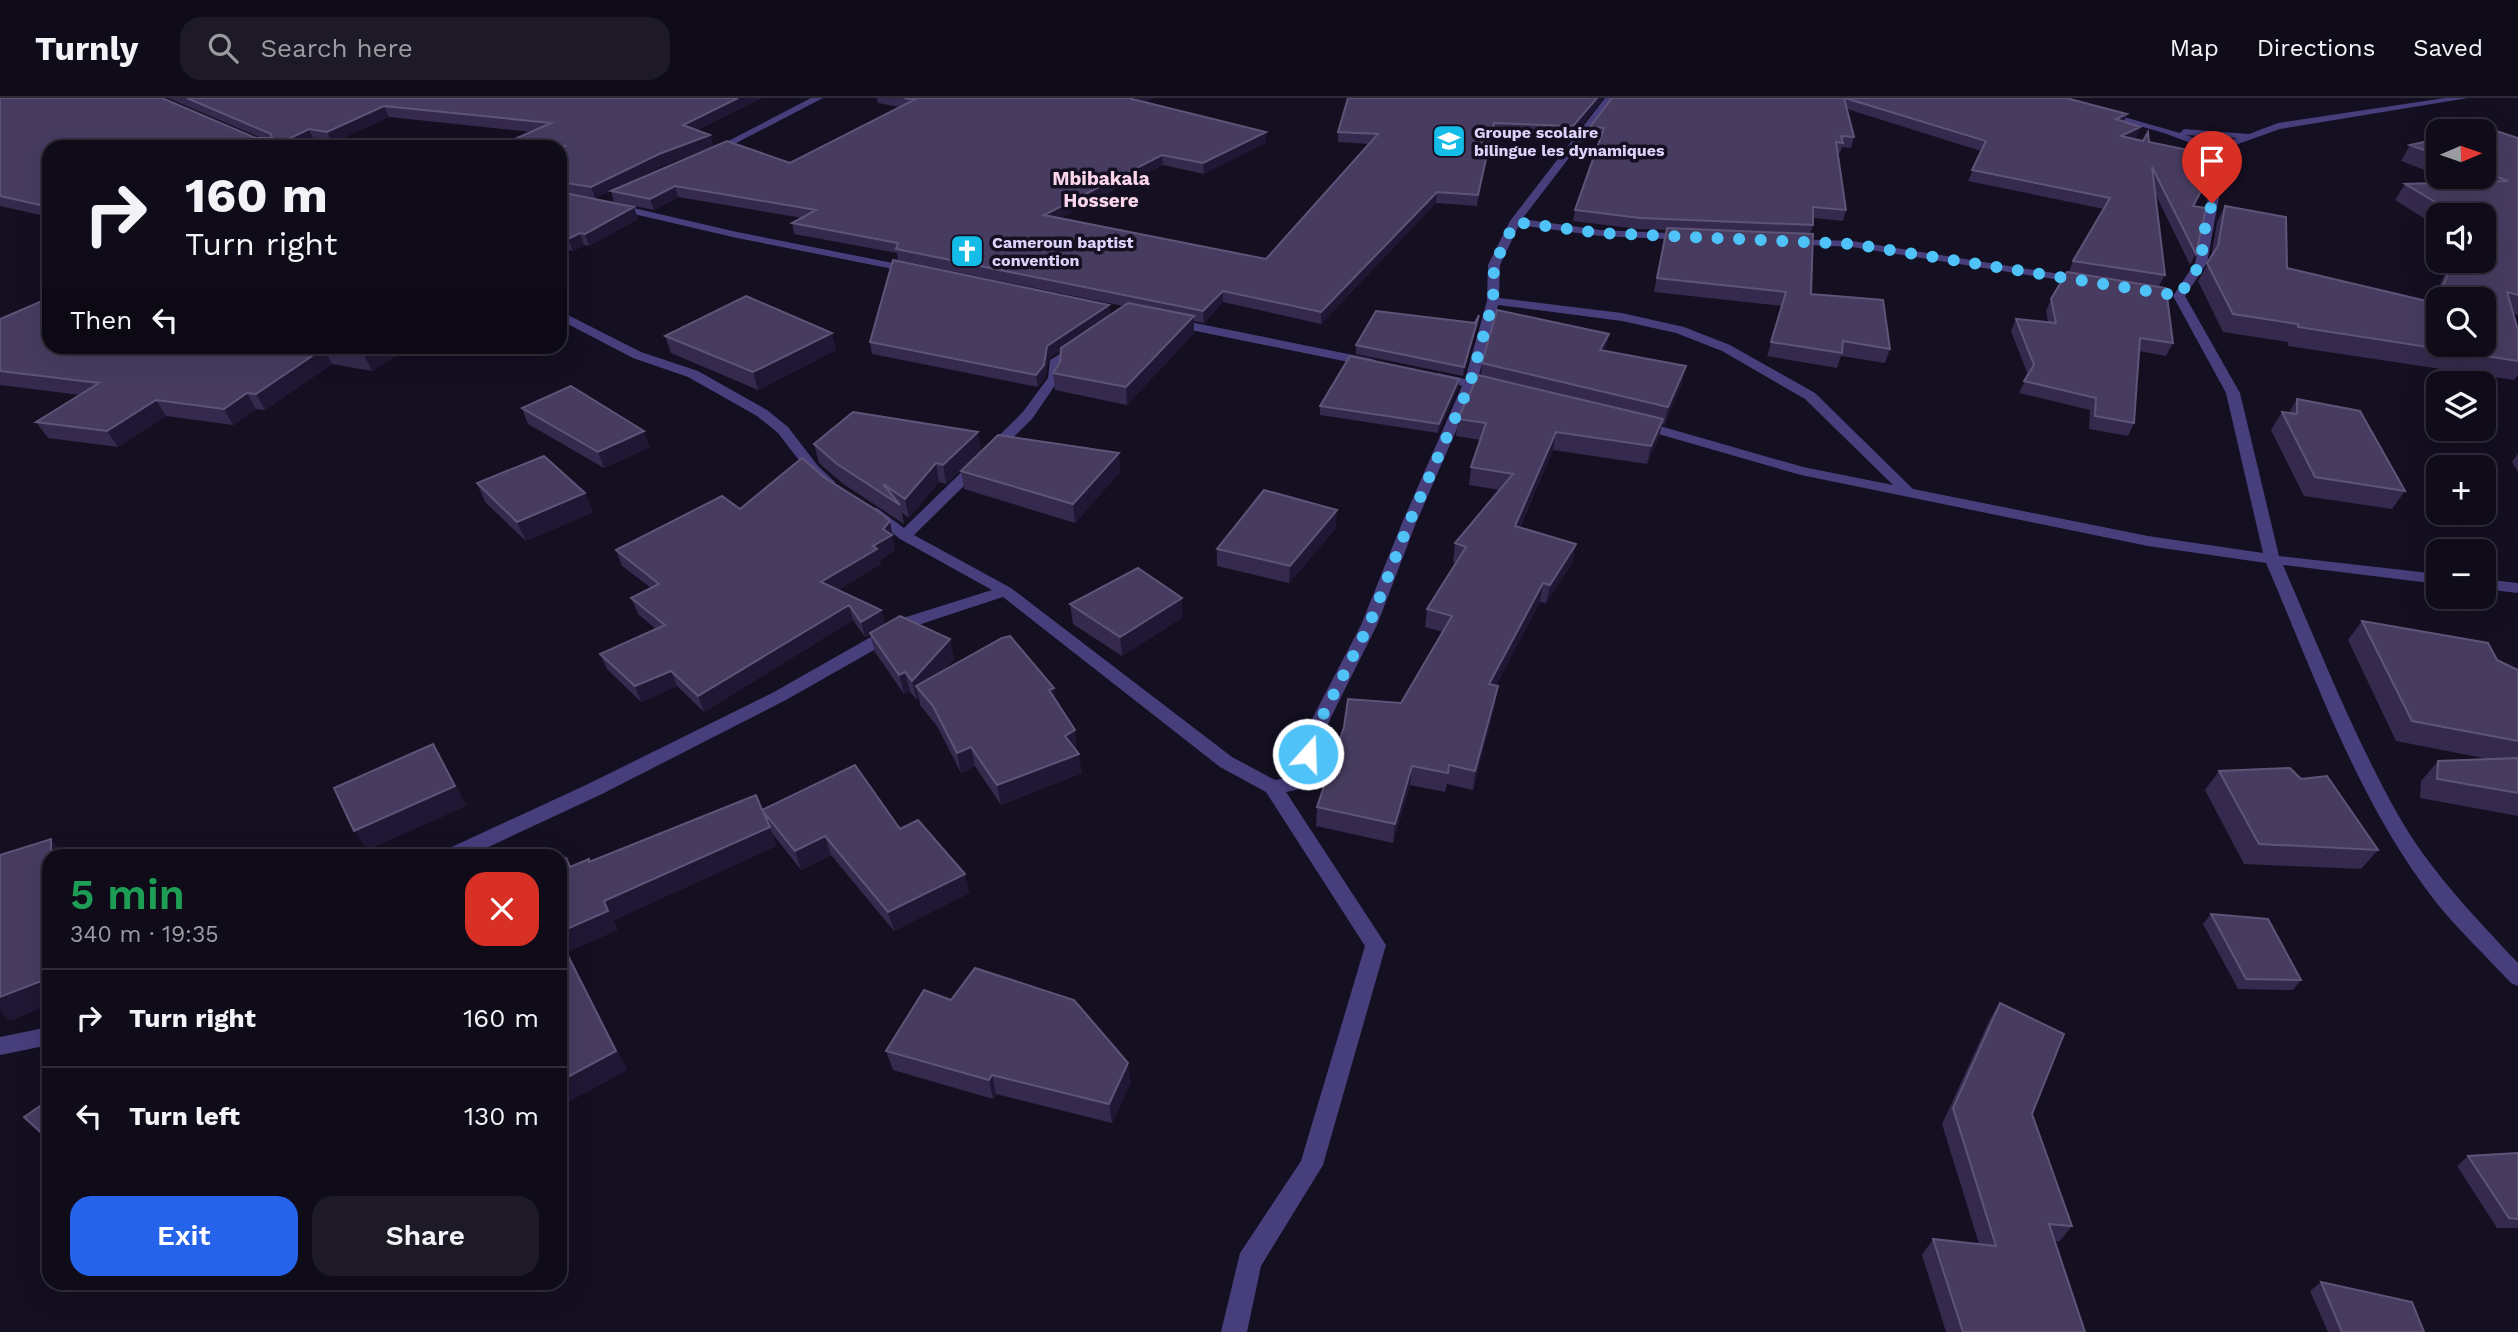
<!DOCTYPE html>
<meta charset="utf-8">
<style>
:root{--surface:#0f0b19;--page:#1d1926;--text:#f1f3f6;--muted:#9b9ba2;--line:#2f2b38;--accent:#2563eb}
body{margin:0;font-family:"Work Sans",sans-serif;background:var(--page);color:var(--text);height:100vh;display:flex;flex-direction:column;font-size:26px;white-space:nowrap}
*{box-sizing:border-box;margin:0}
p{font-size:23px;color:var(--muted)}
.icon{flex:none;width:38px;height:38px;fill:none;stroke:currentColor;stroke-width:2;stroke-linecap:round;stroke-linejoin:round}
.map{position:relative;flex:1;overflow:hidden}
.sheet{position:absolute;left:42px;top:751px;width:525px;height:441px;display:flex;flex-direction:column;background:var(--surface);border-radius:21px;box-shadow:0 7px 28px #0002,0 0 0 2px var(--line)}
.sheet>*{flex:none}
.guide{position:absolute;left:42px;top:42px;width:525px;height:214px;border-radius:21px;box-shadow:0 7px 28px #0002,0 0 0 2px var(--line);background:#0f0b19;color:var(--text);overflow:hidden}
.needle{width:46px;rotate:88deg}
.tools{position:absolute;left:2426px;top:21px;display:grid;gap:14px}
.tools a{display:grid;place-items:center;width:70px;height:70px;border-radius:14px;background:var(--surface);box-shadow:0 7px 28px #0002,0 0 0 2px var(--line);font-size:35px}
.pin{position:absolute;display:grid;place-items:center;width:60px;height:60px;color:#fff;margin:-72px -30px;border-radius:50% 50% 50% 0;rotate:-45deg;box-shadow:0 0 7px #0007}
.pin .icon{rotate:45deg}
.me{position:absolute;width:77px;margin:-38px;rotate:20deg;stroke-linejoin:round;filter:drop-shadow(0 0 5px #0008)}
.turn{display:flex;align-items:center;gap:24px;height:147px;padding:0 28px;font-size:32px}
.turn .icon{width:91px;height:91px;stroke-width:2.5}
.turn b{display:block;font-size:49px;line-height:60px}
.then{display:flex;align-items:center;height:66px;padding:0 28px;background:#0003;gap:14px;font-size:26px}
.round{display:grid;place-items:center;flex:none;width:74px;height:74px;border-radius:21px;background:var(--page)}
.headline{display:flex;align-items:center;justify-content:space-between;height:119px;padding:0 28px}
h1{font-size:42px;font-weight:600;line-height:52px;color:#1e9e55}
.primary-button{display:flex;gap:14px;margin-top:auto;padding:14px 28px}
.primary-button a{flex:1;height:80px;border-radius:21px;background:var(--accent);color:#fff;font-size:28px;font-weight:600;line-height:80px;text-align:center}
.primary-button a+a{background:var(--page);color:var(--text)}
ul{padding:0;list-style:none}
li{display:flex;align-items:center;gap:21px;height:98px;padding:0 28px;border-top:2px solid var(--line)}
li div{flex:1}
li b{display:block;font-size:26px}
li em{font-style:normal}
header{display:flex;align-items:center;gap:42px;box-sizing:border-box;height:98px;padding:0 35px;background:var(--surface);border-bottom:2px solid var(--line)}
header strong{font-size:33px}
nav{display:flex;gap:38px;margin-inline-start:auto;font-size:24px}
.search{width:490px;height:63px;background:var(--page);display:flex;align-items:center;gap:18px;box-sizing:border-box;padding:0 24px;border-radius:21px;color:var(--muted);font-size:26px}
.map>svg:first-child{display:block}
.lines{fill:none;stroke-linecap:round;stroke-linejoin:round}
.minor{fill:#473e7c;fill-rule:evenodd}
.wall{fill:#352a4d}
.shaded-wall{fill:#201734}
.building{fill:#473c60;stroke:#5e5478;stroke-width:2;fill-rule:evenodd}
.route{stroke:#4fc3f7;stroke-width:12;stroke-dasharray:0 21.6}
.labels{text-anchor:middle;stroke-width:7;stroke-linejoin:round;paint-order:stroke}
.far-poi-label{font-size:16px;font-weight:bold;fill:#dcd3fb;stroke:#140f21;text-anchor:start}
.far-quarter-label{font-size:19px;font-weight:bold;fill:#fbd5ea;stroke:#140f21}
</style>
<header>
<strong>Turnly</strong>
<div class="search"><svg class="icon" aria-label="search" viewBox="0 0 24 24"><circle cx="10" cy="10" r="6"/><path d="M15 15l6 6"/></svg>Search here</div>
<nav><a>Map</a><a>Directions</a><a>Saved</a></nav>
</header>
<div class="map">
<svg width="2518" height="1234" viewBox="0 0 2518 1234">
<rect width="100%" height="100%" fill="#140f21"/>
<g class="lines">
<path class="minor" d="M811,0H823L717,55L709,53Z
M1605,0H1615L1522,121L1600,132L1689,136L1694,139L1689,142L1600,138L1519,127L1500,167L1499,200L1622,215L1684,229L1730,247L1815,295L1913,391L2148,438L2263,455L2226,295L2173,198L2195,165L2217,55L2164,35L2098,16L2103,13L2180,35L2184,31L2249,36L2278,25L2445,0H2468L2280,31L2238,46L2227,55L2207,165L2185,198L2240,295L2279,458L2438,476V486L2283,467C2319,550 2353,636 2397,715C2429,772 2474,818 2518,865V888L2511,885C2486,858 2458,832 2435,803C2358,704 2315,579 2266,465L2148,448L1801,377L1634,329L1632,326L1639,322L1803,369L1893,387L1805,301L1722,253L1676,235L1622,223L1498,207L1477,284L1503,292L1496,296L1474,291L1416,425L1377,527L1331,619L1310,675L1300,691L1286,694L1386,847L1323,1067L1261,1168L1247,1234H1221L1240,1155L1301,1063L1365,848L1266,694L1220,669L1003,499L918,527L786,602L602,696L469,758H440L443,753L588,686L774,594L906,519L992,492L900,441L865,413L867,410H877L904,430L1022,315L1048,280L1050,262L1080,244L1086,248L1060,266V280L1032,321L914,437L1011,490L1232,659L1275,682L1287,680L1313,619L1361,527L1402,425L1462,288L1432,279L1438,275L1465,281L1487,203L1488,167L1510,123ZM2186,37L2236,40L2221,50Z
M612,105L737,134L913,169L919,172L913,175L737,140L608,110V106Z
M1790,141L1852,143L2085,180L2091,183L2085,186L1852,149L1786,146L1784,144Z
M560,213L641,254L698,273L767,312L788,329L818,368L835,384L833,387H823L808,374L778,335L757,318L688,279L633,260L560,222Z
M1170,220L1373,261L1379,265L1373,269L1166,227V221Z
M2483,481L2518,485V495L2483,491Z
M49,929V947L0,957V939Z"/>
</g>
<path class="wall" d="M0,0L256,40H261L168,0H762L697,32L710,37L713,48L662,68L595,100L570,96L638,121L589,148L584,147L573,153L560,150V49H520L517,40L532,34L389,19L332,45L314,42L300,49H49V119L0,108Z
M877,0H1153L1145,4L1266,34V44L1204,76L1163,67L1060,120L1266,161L1369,46L1338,44V34L1603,0L1572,39L1492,36L1477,108L1436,105L1321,226L1223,204L1204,225L1194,223V235L1127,307L1055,292L1053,275L1060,264L1061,252L1049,260L1045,279L1038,289L872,256L870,244L1109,207L1110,217L1123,208L898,162L897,155L794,136L792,125L802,120L678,99L654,112L614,104L611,93L790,65L900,9L878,5Z
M1612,0H2066L2124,24L2140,29L2136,39L2133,41L2149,44L2214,69L2194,108L2196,156L2190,167L2155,95L2165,177L2159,188L2173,245L2166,258L2139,253L2134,325L2128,338L2089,331L2090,312L2019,295L2028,277L2011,233L2016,221L2048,224L2046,213L2051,201L2069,174L2073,163L2104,111L1968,83L1981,53L1847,11L1854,39L1851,50L1842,49L1840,55H1838L1846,112L1843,123L1813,120V127L1810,136L1811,196L1890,251L1885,265L1841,258L1837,270L1767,258L1782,208L1654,194L1666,132L1638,131L1573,123L1575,112L1601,40L1588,39L1590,29Z
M2483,33L2518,40V217L2513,216L2518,232V277L2514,282L2288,248V244L2223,234L2198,183L2211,160L2217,124L2225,108L2287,170L2432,204L2451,163H2483V117H2438V129L2395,102L2405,86L2459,85L2443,79H2483Z
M2438,41V77L2401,63L2410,47Z
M0,221L411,248L372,273L332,266L265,312L256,311L233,327L166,318L118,349L48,340L36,324L80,297L0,287Z
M1478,226L1463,278L1356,256V247Z
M832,235L836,252L758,292L671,255L665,238Z
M1606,253L1682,285L1664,327L1662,326L1659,339L1647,366L1553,352L1520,429L1576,446L1572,465L1546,505L1540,504L1496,587L1495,607L1473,692L1447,686L1445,694L1410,687L1393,745L1316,728L1317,709L1401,605L1443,534L1425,529L1427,511L1456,465L1453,464L1455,445L1500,392L1469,387L1471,369L1481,342L1456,338L1458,321L1481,278L1482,265Z
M1459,281L1458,290L1438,335L1320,317V308Z
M2297,301L2405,393L2392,411L2304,398L2271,332L2282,314L2289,315Z
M522,310L650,349L604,370L528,326Z
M814,346L981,352L946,386L939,384L909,420L902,415L904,426L842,385L819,365Z
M1119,355L1120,374L1075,425L964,391L961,373Z
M2518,355V374L2512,364Z
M825,380L893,438L892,440L895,452L880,462L881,466L838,492L881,512L885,527L950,541L954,561L943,573L1054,590L1055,602L1077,652L1082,675L1001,707L975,668L961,675L937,628L920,607L919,600L917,602L910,594L904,596L875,554L870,536L865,539L853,522L704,614L677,588L641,604L607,571L600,556L656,531L638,516L631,500L651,490L622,468L616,452L740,411Z
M477,385L585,395L593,414L526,443L485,404Z
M1336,430L1289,485L1217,468V451Z
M1070,506L1183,519L1122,558L1073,526Z
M2362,523L2497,562L2518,572V718L2420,700L2421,683L2438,663L2488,661L2396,643L2348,542Z
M2219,673L2301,681L2378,752L2361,771L2244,766L2205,692Z
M762,712L900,731L965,776L969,795L894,833L831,757L801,772L772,735L776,748L614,822L617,832L567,854L627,972L560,1008L566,760L571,769Z
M2211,816L2301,882L2293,892L2238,891L2203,826Z
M2000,905L2032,1016L2072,1128L2059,1144L2055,1143L2085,1234H1946L1922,1157L1933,1141L1979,1146L1942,1026L1990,921Z
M886,953L1131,984L1112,1025L996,996L993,1001L893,972Z
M2518,1055V1130H2497L2457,1068L2468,1058Z
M2321,1184L2424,1234H2328L2310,1193Z"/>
<path class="shaded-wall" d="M738,0H762L686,38L683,27Z
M1133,0H1153L1132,11V1Z
M1597,0H1603L1572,39L1573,28Z
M384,8L389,19L332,45L327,34Z
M2127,16L2123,26L2116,21Z
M1494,25L1492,36L1477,108L1478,97Z
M2140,29L2136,39L2116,49L2121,38Z
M309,31L314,42L300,49H272Z
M1266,34V44L1204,76L1203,65Z
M710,37L713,48L662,68L595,100L591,89L659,56Z
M1162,57L1163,67L1045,128L1044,117Z
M675,88L678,99L654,112L650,101Z
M1437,94L1436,105L1321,226V214Z
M634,109L638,121L589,148L585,136Z
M580,135L584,147L573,153L568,141Z
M1223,193V204L1204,225L1203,213Z
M1109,207L1110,218L1049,260L1045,279L1038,289L1036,277L1047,248Z
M1479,217L1478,226L1463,278L1464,269Z
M1194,218V235L1127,307L1126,289Z
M832,235L836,252L758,292L753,274Z
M1609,236L1606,253L1600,252Z
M379,248H411L372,273L364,257Z
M324,250L332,266L265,312L256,296Z
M1686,268L1682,285L1664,327L1668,309Z
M1459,281L1458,290L1438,335L1439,326Z
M247,295L256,311L233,327L224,311Z
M156,302L166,318L118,349L107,333Z
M1663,321L1659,339L1647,366L1651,348Z
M644,333L650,349L604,370L598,354Z
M978,334L981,352L946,386L943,367Z
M1556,334L1553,352L1512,446L1515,428Z
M1119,355L1120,374L1075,425L1073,406Z
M936,365L939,384L909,420L905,401Z
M585,395L593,414L526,443L517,424Z
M1337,412L1336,430L1289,485L1290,468Z
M890,423L895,452L880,462L881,466L826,500L821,484L873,448L883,431Z
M1576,446L1572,465L1546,505L1550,487Z
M1543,485L1540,504L1487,605L1489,586Z
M1182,500L1183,519L1122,558L1120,539Z
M849,507L853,522L704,614L698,598Z
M881,512L885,528L865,539L861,524Z
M950,541L954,561L923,596L916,588L919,600L917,602L912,583Z
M671,573L677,588L641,604L635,588Z
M905,574L910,594L904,596L899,577Z
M1498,588L1495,607L1473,692L1475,673Z
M1054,590L1056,610L1049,592Z
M1075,632L1077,652L1067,657L1065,638Z
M433,646L467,708L367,752L354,733Z
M971,649L975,668L961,675L957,655Z
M1079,656L1082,675L1001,707L997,687Z
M1412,668L1410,687L1393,745L1395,726Z
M770,729L776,748L614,822L617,832L567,854L627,972L560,1008V834L604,803Z
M825,738L831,757L801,772L795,753Z
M51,741L66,758H51Z
M965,776L969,795L894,833L888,814Z
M49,880V907L10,923L0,913V899Z
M1128,965L1131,984L1112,1025L1109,1006Z
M992,977L996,996L993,1001L989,982Z"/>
<path class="building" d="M0,0H162L256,40H272L271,36L187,0H738L683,27L710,37L659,56L591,89L560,84V51L565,48L517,40L551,25L384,8L327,34L309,31L272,49H49V109L0,98Z
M904,0H1133L1132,1L1266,34L1203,65L1162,57L1044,117L1266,161L1378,36L1338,34L1348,0H1597L1573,28L1494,25L1478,97L1437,94L1321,214L1223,193L1203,213L896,151L898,145L792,125L816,112L675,88L650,101L611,93L727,43L790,65L914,2Z
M1612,0H1844L1854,39L1841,38L1843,45L1836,44L1846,112L1813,109V127L1640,120L1575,112L1604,30L1590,29Z
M1845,0H2066L2127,16L2116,21L2140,29L2121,38L2143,43L2148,34L2149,44L2217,58L2214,69L2193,108L2206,110L2196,156L2152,69L2165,177L2073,163L2110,100L1972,72L1986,43Z
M2490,31L2518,40V197L2507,194L2518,232V263L2298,229V226L2233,216L2207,165L2218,148L2225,108L2286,119L2287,170L2435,205L2454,163H2483V117H2457L2405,86L2508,83L2483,74V33H2477ZM2438,201H2483V247H2438Z
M2438,41V57L2410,47Z
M560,94L634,109L585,136L580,135L568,141L560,139Z
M1667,130L1813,136L1811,196L1883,202L1890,251L1843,243L1842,255L1771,244L1786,194L1657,180Z
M893,162L1109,207L1047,248L1044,267L1036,277L870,244Z
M2067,174L2166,190L2173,245L2140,240L2134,325L2095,318L2096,300L2024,283L2034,267L2016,221L2056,225L2051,201Z
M746,198L832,235L753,274L665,238Z
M49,200V248H379L364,257L324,250L256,296L247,295L224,311L156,302L107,333L36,324L99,285L0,273V221Z
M1128,205L1194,218L1126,289L1053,275L1060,264L1061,250Z
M1497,212L1609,236L1600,252L1686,268L1668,309L1482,265Z
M1376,213L1475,225L1479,217L1464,269L1356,247Z
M1350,258L1459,281L1439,326L1320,308Z
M1478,277L1663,321L1651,348L1556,334L1515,428L1576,446L1550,487L1543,485L1489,586L1498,588L1475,673L1449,667L1448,675L1412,668L1395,726L1317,709L1344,629L1348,601L1401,605L1452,518L1427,511L1466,449L1455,445L1513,376L1471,369L1486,325L1458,321Z
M571,288L644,333L598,354L522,310Z
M2297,301L2360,313L2405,393L2315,379L2282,314L2297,316Z
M853,314L978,334L943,367L936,365L905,401L883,386L900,407L837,366L814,346Z
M998,337L1119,355L1073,406L961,373Z
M544,358L585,395L517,424L477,385Z
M802,360L825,380L881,415L890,423L883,431L892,437L873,448L877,451L821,484L881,512L861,524L849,507L698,598L671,573L635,588L600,556L665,527L631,500L659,486L616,452L722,398L740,411Z
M1264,392L1337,412L1290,468L1217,451Z
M1138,470L1182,500L1120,539L1070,506Z
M900,518L950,541L912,583L905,574L899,577L870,535Z
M2362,523L2488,545L2497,562L2518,572V643L2412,623Z
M1010,538L1054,590L1049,592L1075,632L1065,638L1079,656L997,687L971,649L957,655L933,608L916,588L1002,540Z
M433,646L455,688L354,733L334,690Z
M2518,660V695L2437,681L2438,663Z
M855,667L900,731L918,722L965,776L888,814L825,738L795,753L763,713L770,729L604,803L608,813L560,834V762L566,760L570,769L589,761V764L756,697L762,712Z
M2290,670L2301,681L2327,678L2378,752L2259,746L2219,673Z
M51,741V758H49V880L0,899V757Z
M2211,816L2268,821L2301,882L2246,881Z
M560,842L616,953L560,983Z
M975,870L1074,902L1128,965L1109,1006L992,977L989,982L886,953L924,892L951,902Z
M2000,905L2064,936L2032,1016L2072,1128L2049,1126L2085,1234H1963L1933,1141L1996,1148L1953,1010Z
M49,1002V1042L24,1019Z
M2518,1055V1121L2509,1120L2468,1058Z
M2321,1184L2412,1204L2424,1234H2342Z"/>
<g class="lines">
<path class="route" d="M1308,656L1322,619L1369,527L1409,425L1470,286L1493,203L1494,167L1515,124L1600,135L1852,146L2179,198L2201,165L2204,134L2212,105"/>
</g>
<defs>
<g id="school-square" transform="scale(1.75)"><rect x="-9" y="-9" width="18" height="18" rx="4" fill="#14bde7" stroke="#140f21"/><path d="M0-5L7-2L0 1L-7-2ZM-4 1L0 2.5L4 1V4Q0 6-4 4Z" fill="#fff"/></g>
<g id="church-square" transform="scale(1.75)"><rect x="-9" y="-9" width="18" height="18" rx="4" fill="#14bde7" stroke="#140f21"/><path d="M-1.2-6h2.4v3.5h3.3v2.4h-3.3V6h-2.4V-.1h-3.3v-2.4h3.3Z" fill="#fff"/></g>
</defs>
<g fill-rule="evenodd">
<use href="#school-square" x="1449" y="43"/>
<use href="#church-square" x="967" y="153"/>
</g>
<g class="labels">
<g class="far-poi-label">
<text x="1474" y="40">Groupe scolaire<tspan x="1474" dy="18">bilingue les dynamiques</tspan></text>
<text x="992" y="150">Cameroun baptist<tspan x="992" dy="18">convention</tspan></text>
</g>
<g class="far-quarter-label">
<text x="1101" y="87">Mbibakala<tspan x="1101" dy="22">Hossere</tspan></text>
</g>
</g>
</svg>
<div class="tools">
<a><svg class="needle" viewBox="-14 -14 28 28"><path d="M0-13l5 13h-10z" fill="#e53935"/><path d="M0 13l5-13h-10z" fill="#9b9ba2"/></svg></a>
<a><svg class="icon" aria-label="sound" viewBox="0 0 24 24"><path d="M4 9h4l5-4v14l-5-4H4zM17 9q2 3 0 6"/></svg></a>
<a><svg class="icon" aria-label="search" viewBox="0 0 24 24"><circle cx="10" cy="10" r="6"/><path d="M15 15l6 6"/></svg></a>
<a><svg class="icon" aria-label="layers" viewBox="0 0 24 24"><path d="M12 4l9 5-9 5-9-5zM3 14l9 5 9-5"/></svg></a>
<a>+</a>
<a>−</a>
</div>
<div class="pin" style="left:2212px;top:105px;background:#d93025"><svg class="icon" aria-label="arrive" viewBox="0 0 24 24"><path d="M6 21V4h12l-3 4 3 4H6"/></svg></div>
<svg class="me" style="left:1308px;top:656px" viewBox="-20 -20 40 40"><circle r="17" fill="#4fc3f7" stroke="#fff" stroke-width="3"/><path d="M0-11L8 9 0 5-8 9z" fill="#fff"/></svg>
<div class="guide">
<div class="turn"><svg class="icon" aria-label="right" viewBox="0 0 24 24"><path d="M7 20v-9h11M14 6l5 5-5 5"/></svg><div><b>160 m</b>Turn right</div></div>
<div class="then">Then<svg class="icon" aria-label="left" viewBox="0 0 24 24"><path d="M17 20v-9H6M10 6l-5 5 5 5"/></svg></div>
</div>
<section class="sheet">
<div class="headline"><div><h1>5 min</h1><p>340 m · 19:35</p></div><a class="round" style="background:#d93025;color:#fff"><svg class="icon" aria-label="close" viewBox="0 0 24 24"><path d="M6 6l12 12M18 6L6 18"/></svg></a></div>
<ul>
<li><svg class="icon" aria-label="right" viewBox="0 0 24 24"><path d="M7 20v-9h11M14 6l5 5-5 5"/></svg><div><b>Turn right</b></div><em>160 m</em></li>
<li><svg class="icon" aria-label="left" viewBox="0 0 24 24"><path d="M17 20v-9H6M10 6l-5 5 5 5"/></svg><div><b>Turn left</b></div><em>130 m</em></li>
</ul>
<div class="primary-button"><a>Exit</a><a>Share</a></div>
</section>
</div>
